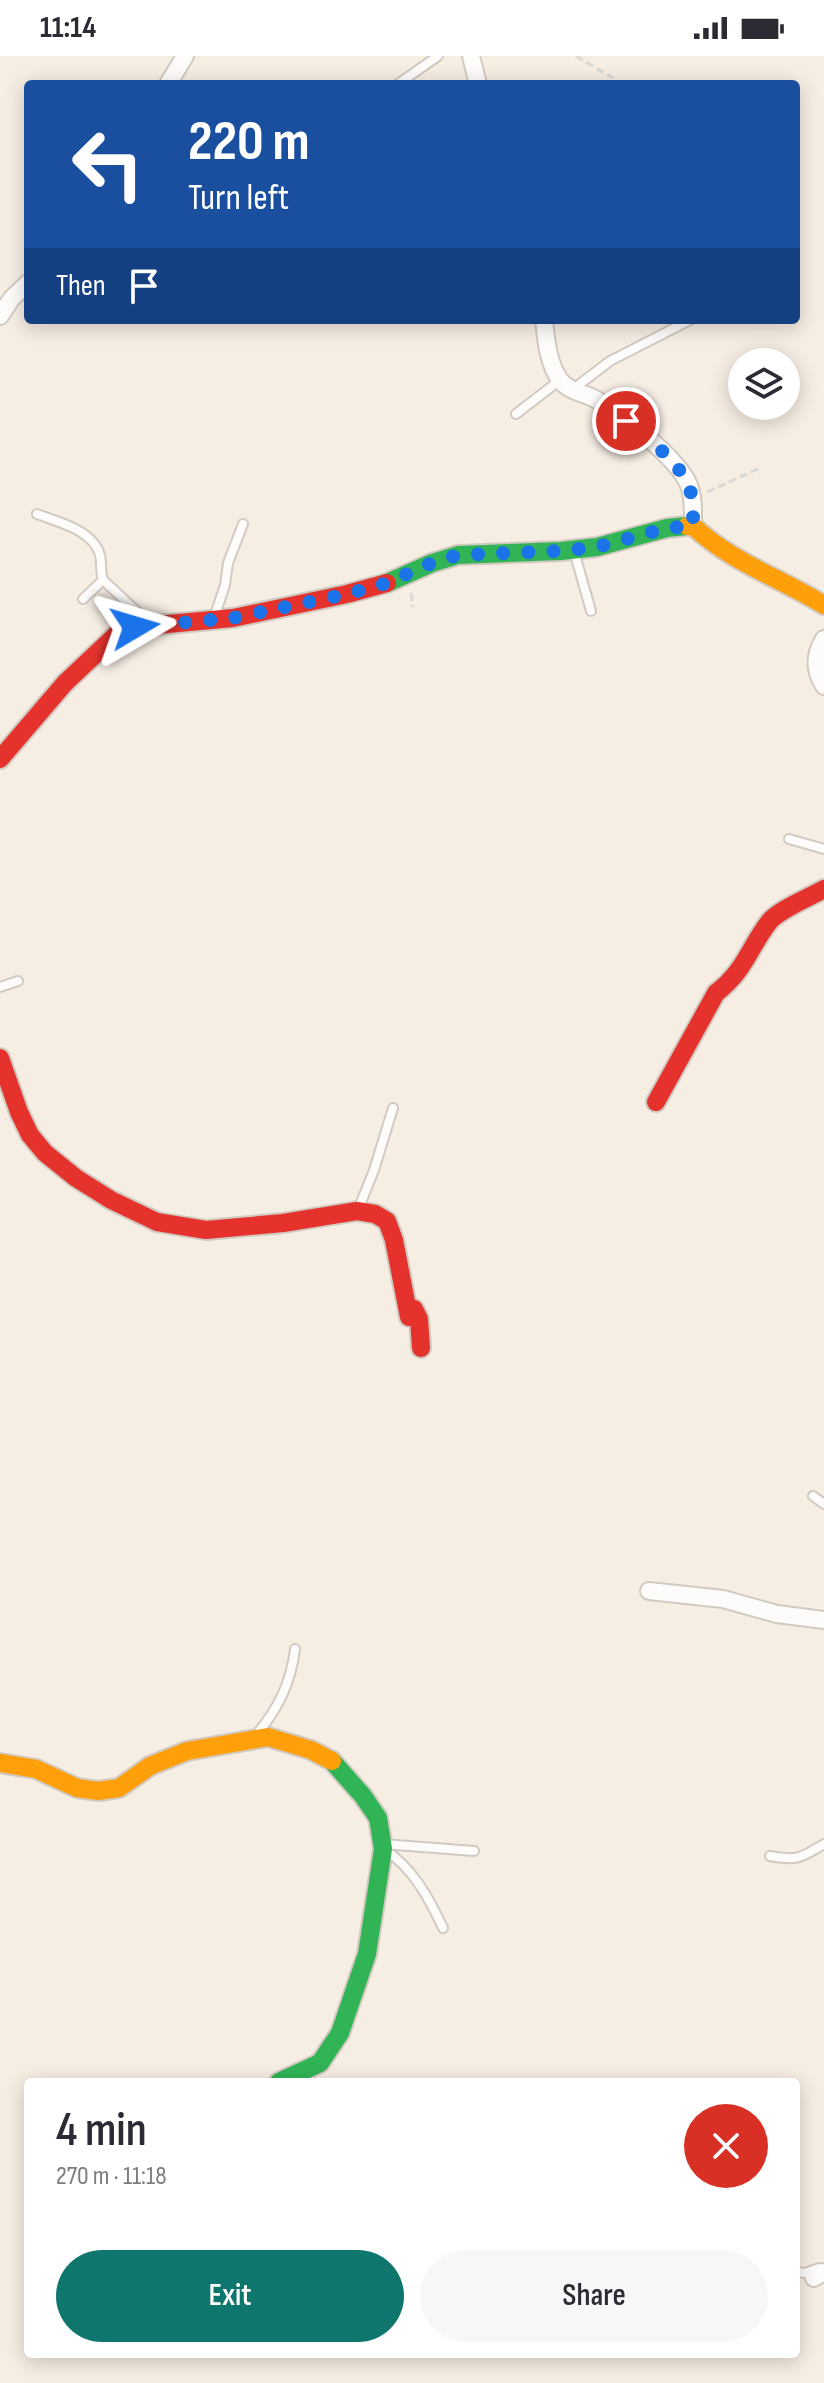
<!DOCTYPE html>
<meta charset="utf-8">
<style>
:root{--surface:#fff;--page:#f7f7f7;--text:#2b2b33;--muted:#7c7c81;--accent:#0f766e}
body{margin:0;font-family:"Sofia Sans Condensed",sans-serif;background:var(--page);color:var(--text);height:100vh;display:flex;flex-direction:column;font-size:30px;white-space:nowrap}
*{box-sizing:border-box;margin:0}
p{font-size:26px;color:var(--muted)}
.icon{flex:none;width:44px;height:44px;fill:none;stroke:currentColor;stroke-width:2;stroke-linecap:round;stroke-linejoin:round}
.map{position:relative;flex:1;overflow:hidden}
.sheet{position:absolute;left:24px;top:2022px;width:776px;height:280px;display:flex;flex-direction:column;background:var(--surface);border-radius:8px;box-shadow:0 4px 20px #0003}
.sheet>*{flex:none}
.banner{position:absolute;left:24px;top:24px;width:776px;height:244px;border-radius:8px;box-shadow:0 4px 20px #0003;background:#1a4fa0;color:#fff;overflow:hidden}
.buttons{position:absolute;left:728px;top:292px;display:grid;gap:16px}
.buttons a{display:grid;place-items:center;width:72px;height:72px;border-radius:50%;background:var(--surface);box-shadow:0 4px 20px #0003;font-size:40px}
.pin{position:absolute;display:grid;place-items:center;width:68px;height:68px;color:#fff;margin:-34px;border:4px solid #fff;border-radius:50%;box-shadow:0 2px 8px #0007}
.me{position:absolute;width:88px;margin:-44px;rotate:83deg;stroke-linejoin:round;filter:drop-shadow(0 0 6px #0008)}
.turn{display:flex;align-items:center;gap:28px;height:168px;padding:0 32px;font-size:36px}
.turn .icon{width:104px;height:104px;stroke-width:2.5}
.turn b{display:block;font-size:56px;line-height:68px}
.then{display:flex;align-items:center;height:76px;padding:0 32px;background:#0003;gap:16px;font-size:30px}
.round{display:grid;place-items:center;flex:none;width:84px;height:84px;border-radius:42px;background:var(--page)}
.summary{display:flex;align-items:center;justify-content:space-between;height:136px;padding:0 32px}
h1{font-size:48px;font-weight:600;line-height:60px}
.action{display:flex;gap:16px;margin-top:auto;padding:16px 32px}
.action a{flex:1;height:92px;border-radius:48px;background:var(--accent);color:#fff;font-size:32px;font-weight:600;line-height:92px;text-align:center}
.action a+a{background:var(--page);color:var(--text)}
.status{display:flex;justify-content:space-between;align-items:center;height:56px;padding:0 40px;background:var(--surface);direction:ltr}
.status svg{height:22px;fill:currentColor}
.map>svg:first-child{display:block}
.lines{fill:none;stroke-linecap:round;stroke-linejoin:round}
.lane-casing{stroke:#d2cac1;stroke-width:12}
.street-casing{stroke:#d2cac1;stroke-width:20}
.fast-casing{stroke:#d2cac1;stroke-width:22}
.slow-casing{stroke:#d2cac1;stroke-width:22}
.jam-casing{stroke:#d2cac1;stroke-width:22}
.path{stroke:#dbd9d5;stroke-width:3;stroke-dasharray:8 4;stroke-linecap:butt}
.lane{stroke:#fefcfb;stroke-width:8}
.street{stroke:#fefcfb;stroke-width:16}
.fast{stroke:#30b455;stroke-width:18}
.slow{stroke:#ff9f0a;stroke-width:18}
.jam{stroke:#e5322d;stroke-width:18}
.route{stroke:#1a73e8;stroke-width:14;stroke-dasharray:0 25.2}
</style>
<div class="status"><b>11:14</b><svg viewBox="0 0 49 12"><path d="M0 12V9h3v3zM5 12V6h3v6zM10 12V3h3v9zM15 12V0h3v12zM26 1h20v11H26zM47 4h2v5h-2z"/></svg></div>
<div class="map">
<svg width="824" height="2327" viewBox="0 0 824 2327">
<rect width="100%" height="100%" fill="#f6ede3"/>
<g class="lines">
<g class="lane-casing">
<path id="lane" d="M398,28L438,0
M572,334L610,305L690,264
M516,358L560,324
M37,458C58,466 93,474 100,499C102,507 100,516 103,524L147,565
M574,495L591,555
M83,543L103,524
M215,559L225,529L228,507L243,468
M789,783L824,793
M0,931L18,925
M358,1154L374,1114L393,1052
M813,1440L824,1448
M256,1679C278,1653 291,1627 295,1593
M383,1788L474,1795
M384,1793C413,1812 429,1842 443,1872
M770,1800C799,1805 800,1802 824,1788
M796,2216L805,2217L819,2212"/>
</g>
<g class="street-casing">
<path id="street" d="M471,0L478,28
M168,28L185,0
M0,260L12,242L28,227
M544,264C546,283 548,308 560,324C569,336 585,337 597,344C623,360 675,400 688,427C694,440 693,457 693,470
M824,583C814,599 814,614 824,630
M649,1535L723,1543L777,1558L824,1564
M814,2222L824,2216"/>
</g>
<g class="fast-casing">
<path id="fast" d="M387,527L432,507L458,499L561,495L597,491L667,472L687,470
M279,2026L320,2007L340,1977L367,1898L383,1793L378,1762L363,1740L332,1705"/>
</g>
<g class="slow-casing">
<path id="slow" d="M687,470H693C731,506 780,522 824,549
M0,1707L36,1713L77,1732L98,1735L119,1732L150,1710L187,1695L268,1681L311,1694L332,1705"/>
</g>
<g class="jam-casing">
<path id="jam" d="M0,703L65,627L119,576L135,571L233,562L347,538L387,527
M0,1002L19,1056L30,1079L45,1097L76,1122L111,1144L157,1166L206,1174L283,1167L357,1155L375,1158L387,1165L394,1184L409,1261L414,1253L419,1263L421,1292
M656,1046L716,937C745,915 749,892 769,866C778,854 810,841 824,833"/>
</g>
<path class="path" d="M576,0L613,22
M707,436L760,412
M411,537L413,551"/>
<use href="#lane" class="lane"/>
<use href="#street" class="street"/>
<use href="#fast" class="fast"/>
<use href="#slow" class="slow"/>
<use href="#jam" class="jam"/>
</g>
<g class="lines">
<path class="route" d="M135,571L233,562L347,538L384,528L432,507L458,499L561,495L597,491L667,472L693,470C693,457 694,444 689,431C681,408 646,380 626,365"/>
</g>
</svg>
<div class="buttons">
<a><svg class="icon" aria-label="layers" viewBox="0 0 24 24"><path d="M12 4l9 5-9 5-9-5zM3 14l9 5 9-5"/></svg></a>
</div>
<div class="pin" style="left:626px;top:365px;background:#d93025"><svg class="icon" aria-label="arrive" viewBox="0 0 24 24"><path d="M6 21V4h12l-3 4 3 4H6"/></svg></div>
<svg class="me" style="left:135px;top:571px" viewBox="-20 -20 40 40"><path d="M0-17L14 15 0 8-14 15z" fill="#1a73e8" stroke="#fff" stroke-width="4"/></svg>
<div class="banner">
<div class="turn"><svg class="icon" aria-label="left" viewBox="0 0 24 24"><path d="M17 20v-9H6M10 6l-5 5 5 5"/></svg><div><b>220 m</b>Turn left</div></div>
<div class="then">Then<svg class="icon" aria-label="arrive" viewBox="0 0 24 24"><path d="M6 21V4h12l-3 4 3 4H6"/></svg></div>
</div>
<section class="sheet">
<div class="summary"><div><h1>4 min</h1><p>270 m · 11:18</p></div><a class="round" style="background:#d93025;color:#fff"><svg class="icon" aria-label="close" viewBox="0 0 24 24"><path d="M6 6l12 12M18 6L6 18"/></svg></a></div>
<div class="action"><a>Exit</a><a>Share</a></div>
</section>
</div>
